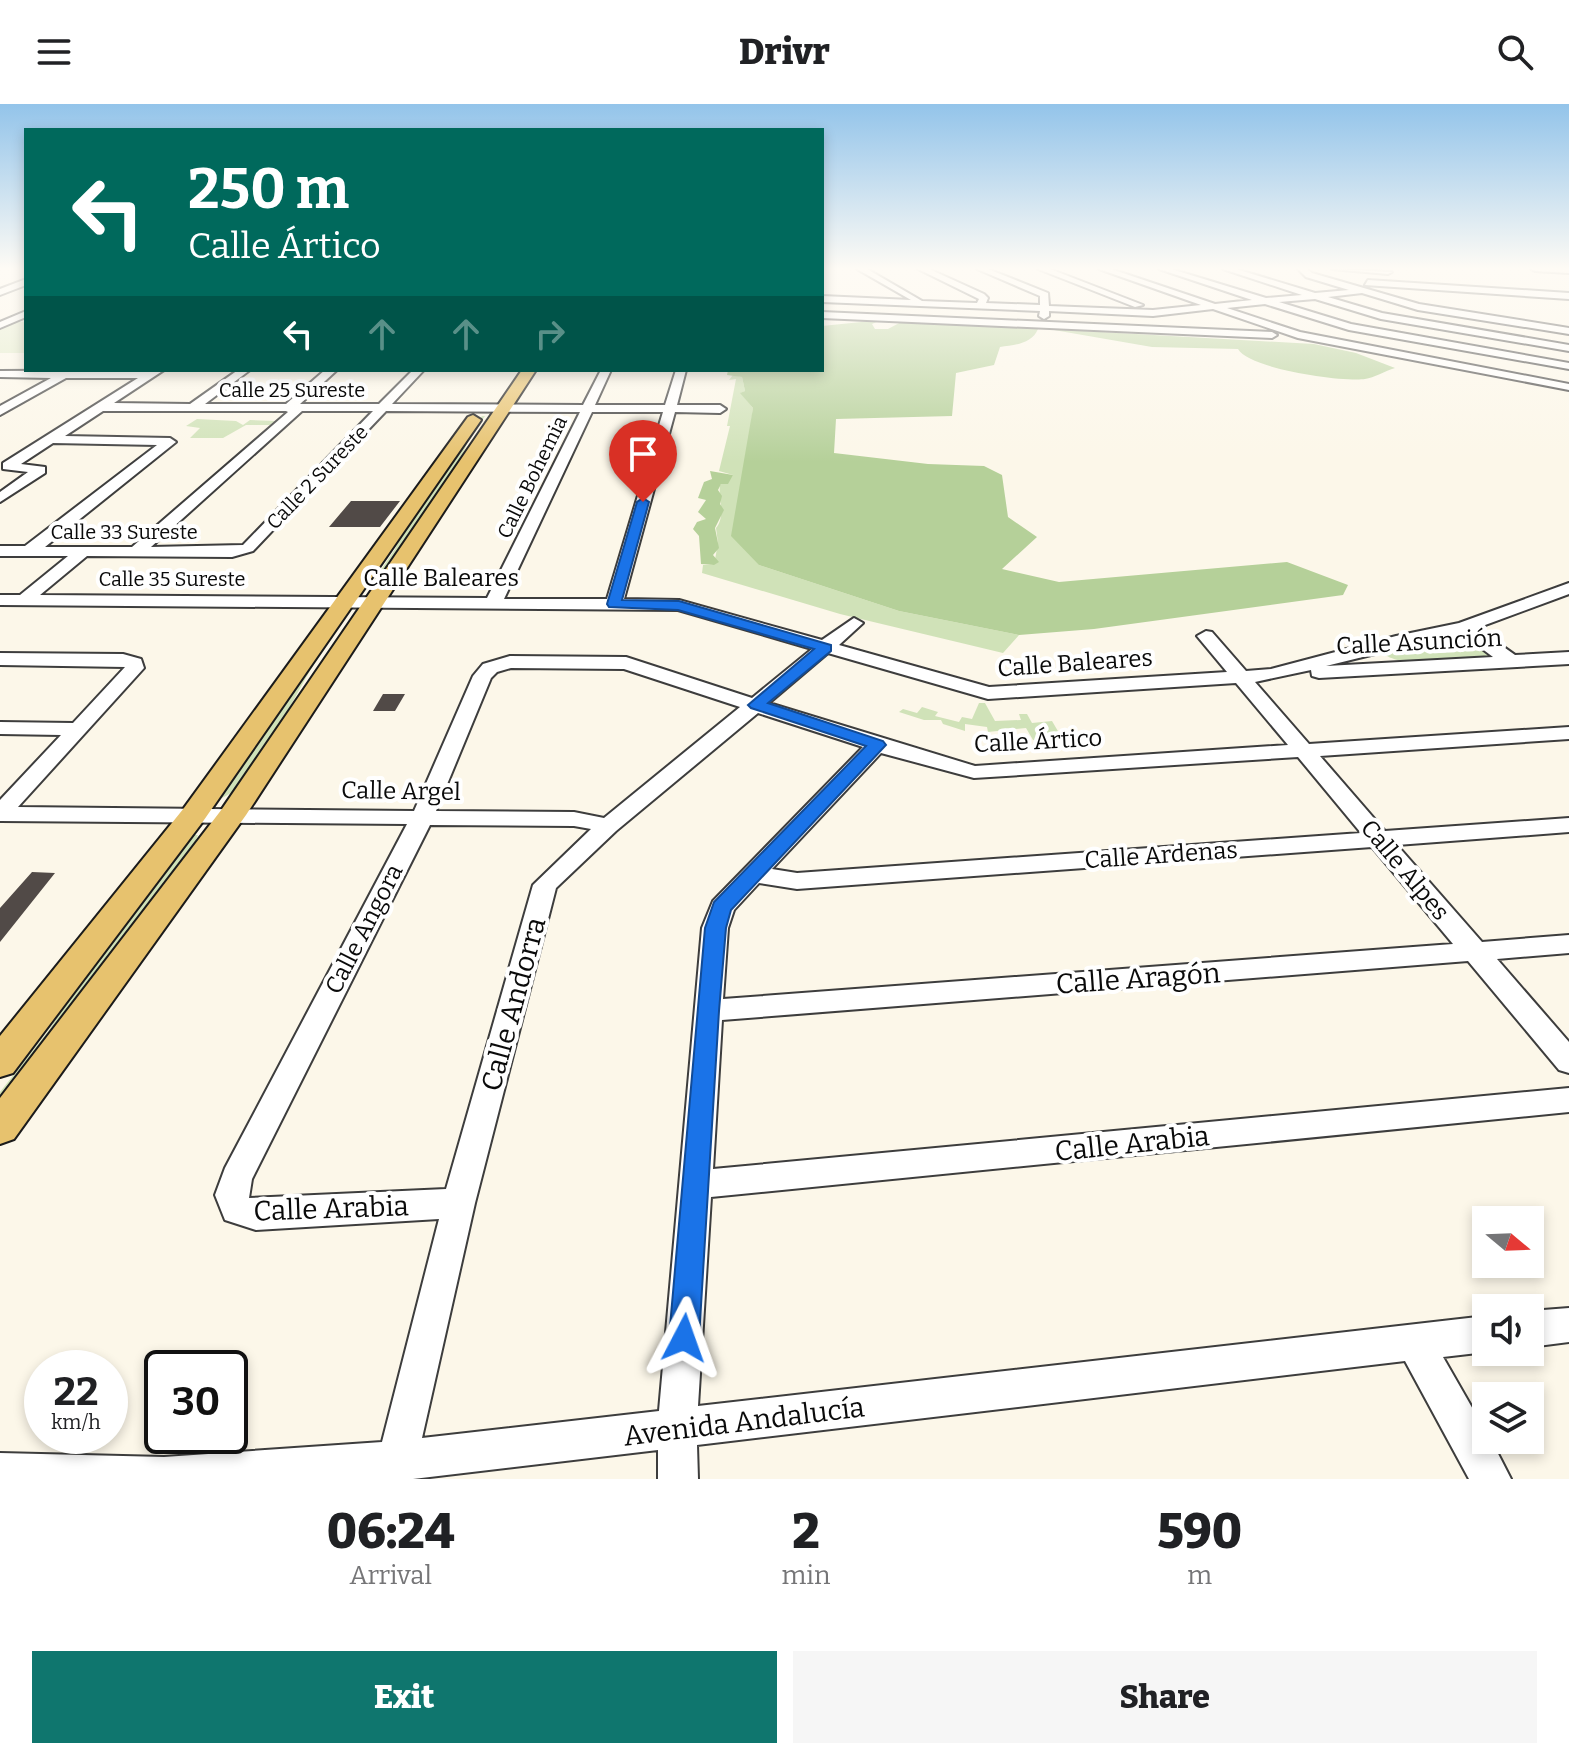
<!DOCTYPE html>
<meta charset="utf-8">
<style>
:root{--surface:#fff;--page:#f6f6f6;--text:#202124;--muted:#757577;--accent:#0f766e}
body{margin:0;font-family:Bitter,serif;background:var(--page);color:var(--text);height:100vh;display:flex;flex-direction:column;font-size:30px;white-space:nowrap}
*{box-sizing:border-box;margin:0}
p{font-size:26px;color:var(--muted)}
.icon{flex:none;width:44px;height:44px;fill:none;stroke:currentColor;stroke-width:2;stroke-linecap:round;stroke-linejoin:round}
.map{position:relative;height:1375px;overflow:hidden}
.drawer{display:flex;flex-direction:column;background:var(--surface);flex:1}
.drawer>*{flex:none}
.guide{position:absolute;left:24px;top:24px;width:800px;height:244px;border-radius:0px;box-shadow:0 4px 12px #0003;background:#00695c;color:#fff;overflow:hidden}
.needle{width:52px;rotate:109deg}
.fabs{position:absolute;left:1472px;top:1102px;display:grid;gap:16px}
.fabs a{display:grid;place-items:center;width:72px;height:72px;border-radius:0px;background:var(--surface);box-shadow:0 4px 12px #0003;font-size:40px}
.speed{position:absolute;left:24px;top:1246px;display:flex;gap:16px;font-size:40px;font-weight:700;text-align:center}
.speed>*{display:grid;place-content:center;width:104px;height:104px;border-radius:50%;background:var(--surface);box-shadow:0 4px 12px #0003;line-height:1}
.speed small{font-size:20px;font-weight:400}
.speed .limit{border:4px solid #111;border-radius:12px;background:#fff;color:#111}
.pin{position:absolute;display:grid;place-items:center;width:68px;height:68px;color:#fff;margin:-82px -34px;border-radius:50% 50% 50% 0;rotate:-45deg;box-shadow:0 0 8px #0007}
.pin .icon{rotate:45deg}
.me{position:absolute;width:88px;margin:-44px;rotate:4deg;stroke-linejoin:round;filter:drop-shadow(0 0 6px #0008)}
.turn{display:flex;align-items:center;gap:28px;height:168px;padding:0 32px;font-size:36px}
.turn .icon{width:104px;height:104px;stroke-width:2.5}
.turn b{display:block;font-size:56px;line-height:68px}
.lanes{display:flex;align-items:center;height:76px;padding:0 32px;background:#0003;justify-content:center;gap:40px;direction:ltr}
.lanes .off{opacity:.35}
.eta{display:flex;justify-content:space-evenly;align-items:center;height:136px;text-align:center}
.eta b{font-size:48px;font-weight:800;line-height:56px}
.cta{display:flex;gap:16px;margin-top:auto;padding:16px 32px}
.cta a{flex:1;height:92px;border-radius:0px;background:var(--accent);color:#fff;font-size:32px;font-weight:800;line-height:92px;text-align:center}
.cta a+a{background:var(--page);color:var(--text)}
header{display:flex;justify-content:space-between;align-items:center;height:104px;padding:0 32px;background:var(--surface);font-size:36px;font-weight:800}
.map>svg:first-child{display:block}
.green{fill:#d0e2b8}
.forest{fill:#b5d099}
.pitch{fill:#e0eac8}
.building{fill:#514a47}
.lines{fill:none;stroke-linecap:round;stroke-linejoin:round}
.minor-casing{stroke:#3d3d3d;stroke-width:4}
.major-casing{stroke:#1b1b1b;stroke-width:4}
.minor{fill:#fff;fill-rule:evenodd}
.major{fill:#e7c26e;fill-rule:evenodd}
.route{fill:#1a73e8;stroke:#114b97;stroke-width:2}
.labels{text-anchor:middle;stroke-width:8;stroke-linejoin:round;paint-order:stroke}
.far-street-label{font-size:20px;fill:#0a0a0a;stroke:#fff}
.street-label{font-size:24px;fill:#0a0a0a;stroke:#fff}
.near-street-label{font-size:28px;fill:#0a0a0a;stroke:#fff}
</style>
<header><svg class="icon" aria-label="menu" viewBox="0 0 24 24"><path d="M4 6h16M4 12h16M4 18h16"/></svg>Drivr<svg class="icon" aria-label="search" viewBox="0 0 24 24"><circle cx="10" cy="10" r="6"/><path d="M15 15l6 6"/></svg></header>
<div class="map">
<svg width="1569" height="1375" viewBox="0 0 1569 1375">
<rect width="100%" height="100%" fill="#fcf7e9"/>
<path class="green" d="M733,271L742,273L745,287L741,289L753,304L747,353L759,461L899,507L1019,531L1003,549L840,510L702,469L703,461H714L718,439L716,424C726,412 718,395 720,381L733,371L719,367L730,322H727L736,275L729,276Z
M482,312H485L468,337L459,359L373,485H368L395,445L408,418Z
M197,315L236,317L243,321L250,316L275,317L270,321H246L223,334H190L200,324L186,322Z
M346,508L348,510C337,527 324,544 313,562C295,590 251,684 222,694V687Z
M1444,531L1469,534L1489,549L1488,553C1466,560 1401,564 1384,550V546Z
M979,599H985L995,617L1021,616L1019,610H1027L1032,619L1052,617L1062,634L1033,636L1026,624L988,628L987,623L965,620V627L943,620L941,616H924L899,608L903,605L917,609L922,603L938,608L935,612L959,618L962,613L972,615Z
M193,731H198L191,748L0,1002V988L49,926L93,857L176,747Z"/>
<path class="forest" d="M881,216L872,220L875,225H888L903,217L1035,221L1038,225C1032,240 1014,241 1000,243L994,261L956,269L952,312L836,315L834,349L928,360L984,362L1002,371L1008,413L1037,433L1002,465L1059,478L1287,458L1348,481L1343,491L1094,525L1019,531L899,507L759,461L731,432L753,304L740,289L745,287L742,273L727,271L728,266H707H822V222Z
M1048,225L1314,240L1356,249L1395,264C1385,267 1374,274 1365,275C1342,278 1249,265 1238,245L1152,243Z
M710,367L733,371L728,380H721L718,386L722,392L720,400L724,406L715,424L719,444L713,451L719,458L714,461L701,460L699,432L693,425L697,418L706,415L698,408L706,396L698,394L704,378L712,375Z"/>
<path class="pitch" d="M16,218H26V249H0V226Z"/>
<path class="building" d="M351,397H400L380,423H329Z
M383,590H405L395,607H373Z
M32,768L55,769L0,838V804Z"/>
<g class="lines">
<g class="minor-casing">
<path id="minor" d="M857,165H867L922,197L977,199L979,195L918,165H929L984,190L988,194L986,199L1040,201V192L977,165H988L1048,189L1049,202L1153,206L1201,201L1099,165H1111L1215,200L1252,196L1159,165H1171L1266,194L1302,191L1223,165H1236L1315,189L1349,186L1306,173L1298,165H1307L1312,169L1419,200L1569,224V230L1418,206L1362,189L1328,193L1382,209L1569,241V247L1381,215L1315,195L1279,198L1351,220L1569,259V265L1349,226L1265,200L1227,204L1300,228L1569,280V286L1298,234L1213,205L1153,212L1049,207V212L1044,215L1039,212L1040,207L822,198V192L911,196Z
M1038,165H1050L1143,201L1135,203Z
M1332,165L1392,168L1388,170Z
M1531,165H1569V169L1535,167Z
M26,175V181L0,191V185Z
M1368,176L1569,189V195L1365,181Z
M26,207V213L0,224V218Z
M822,208L1272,228L1277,231L1272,234L822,214Z
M152,266H164L114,299L190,300L238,266H250L205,300H286L325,266H337L300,300H379L413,266H424L392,300L583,301L601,266H611L595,301H665L676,266H686L677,301H720L726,305L720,309L675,308L624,495L679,496L822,536L854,514L863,519L839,541L989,583L1227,568L1197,532L1206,527L1212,528L1246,567L1271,565L1396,532L1459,519L1569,479V490L1477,524L1515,551L1569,548V560L1319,574L1312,572L1311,566L1255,578L1309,640L1569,623V635L1320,652L1385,727L1569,714V728L1397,741L1482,838L1569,831V849L1497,855L1569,938V969L1559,966L1468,857L722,916L713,1065L1569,984V1008L711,1093L698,1302L1486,1212V1248L1443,1253L1486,1328V1336H1491L1511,1375H1469L1405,1257L697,1341L698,1375H658V1346L413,1375H0V1349L164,1353L382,1338L439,1115L256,1126L225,1116L215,1091L225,1064L407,720L0,717V696L61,631L0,630V618L73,619L125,563L0,561V549L123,550L141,555L144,564L18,703L414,707L473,572L483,560L510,552L626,553L752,594L812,545L678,506L0,501V491H20L68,452H0V442H25L157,341L53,339L21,360L45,363V369L0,398V388L28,368L3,365V359L138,274H66L0,311V302L51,274L0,273V267ZM103,307H286L288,308L132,443H45L176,338L170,334L65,332ZM302,307H373L243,441L151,443ZM386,307L580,308L487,494L40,491L87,452L232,453L253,447ZM592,308H663L607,495H504ZM1461,529L1493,553L1326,562ZM828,549L988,595L1236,579L1288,641L975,662L769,599ZM511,564L624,565L740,603L604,714L574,708L436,707L491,574L497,568ZM758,609L863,643L713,797L702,824L659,1307L422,1334L475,1099L556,784L616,727ZM881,649L974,674L1298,653L1361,729L797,769L772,765ZM430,721L574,722L591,725L533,781L446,1085L249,1094L252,1075ZM1372,743L1453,840L723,895L728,824L734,806L759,779L797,785Z
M1569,1204V1238L1530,1243V1207Z"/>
</g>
<g class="major-casing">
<path id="major" d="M522,266H536L246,711L14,1035L0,1040V994L222,705Z
M473,311L481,316L204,716L13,969L0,973V932L184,704L468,313Z"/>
</g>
<use href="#minor" class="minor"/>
<use href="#major" class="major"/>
</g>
<linearGradient id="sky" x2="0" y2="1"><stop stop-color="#93c4ea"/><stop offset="0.46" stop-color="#fefbf5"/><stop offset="1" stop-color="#fefbf5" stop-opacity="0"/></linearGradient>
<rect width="1569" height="358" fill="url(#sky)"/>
<path class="route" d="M643,394L649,398L622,496L679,497L831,541V547L768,599L883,637L886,641L731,806L726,824L719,907L699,1234L695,1244L684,1248L673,1244L669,1234L705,824L714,798L866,642L751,604L748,601L814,545L678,506L609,503L607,500L637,398Z"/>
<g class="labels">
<g class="far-street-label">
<text x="292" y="293">Calle 25 Sureste</text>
<text transform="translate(317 373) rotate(-46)" y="7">Calle 2 Sureste</text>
<text transform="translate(532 373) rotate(-64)" y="7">Calle Bohemia</text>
<text x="124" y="435">Calle 33 Sureste</text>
<text x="172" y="482">Calle 35 Sureste</text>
</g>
<g class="street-label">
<text x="441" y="482">Calle Baleares</text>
<text transform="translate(1419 538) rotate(-3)" y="8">Calle Asunción</text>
<text transform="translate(1075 559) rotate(-4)" y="8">Calle Baleares</text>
<text transform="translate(1038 637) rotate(-3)" y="8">Calle Ártico</text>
<text transform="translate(401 687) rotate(1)" y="8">Calle Argel</text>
<text transform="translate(1161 751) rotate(-4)" y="8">Calle Ardenas</text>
<text transform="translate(1405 766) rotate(50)" y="8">Calle Alpes</text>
<text transform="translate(364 825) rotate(-63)" y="8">Calle Angora</text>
</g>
<g class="near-street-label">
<text transform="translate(1138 874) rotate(-4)" y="10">Calle Aragón</text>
<text transform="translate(513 900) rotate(-75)" y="10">Calle Andorra</text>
<text transform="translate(1132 1039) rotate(-6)" y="10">Calle Arabia</text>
<text transform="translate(331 1104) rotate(-2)" y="10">Calle Arabia</text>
<text transform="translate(744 1317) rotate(-7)" y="10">Avenida Andalucía</text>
</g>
</g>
</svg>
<div class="fabs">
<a><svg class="needle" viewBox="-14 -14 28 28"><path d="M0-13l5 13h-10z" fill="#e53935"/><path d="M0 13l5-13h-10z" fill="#757577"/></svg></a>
<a><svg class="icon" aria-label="sound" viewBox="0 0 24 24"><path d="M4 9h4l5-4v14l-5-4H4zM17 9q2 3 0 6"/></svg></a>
<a><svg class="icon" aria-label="layers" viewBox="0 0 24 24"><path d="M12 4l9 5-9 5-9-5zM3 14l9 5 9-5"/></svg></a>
</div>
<div class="speed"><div>22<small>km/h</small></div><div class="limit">30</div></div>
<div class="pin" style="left:643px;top:398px;background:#d93025"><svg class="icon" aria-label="arrive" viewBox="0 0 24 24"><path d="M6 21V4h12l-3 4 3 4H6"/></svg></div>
<svg class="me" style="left:684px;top:1234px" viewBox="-20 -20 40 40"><path d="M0-17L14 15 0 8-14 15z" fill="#1a73e8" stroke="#fff" stroke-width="4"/></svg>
<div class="guide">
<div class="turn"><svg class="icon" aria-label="left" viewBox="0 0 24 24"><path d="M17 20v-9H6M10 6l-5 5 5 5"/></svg><div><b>250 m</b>Calle Ártico</div></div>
<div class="lanes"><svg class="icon" aria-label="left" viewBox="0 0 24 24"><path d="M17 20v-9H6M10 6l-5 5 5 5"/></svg><svg class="icon off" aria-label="ahead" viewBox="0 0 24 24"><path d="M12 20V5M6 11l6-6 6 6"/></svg><svg class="icon off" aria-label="ahead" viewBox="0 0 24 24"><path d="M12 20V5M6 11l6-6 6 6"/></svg><svg class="icon off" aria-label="right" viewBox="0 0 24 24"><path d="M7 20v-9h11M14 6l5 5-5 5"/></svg></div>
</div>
</div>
<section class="drawer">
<div class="eta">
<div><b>06:24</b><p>Arrival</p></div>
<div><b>2</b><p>min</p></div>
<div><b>590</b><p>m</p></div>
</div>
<div class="cta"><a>Exit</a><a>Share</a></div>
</section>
